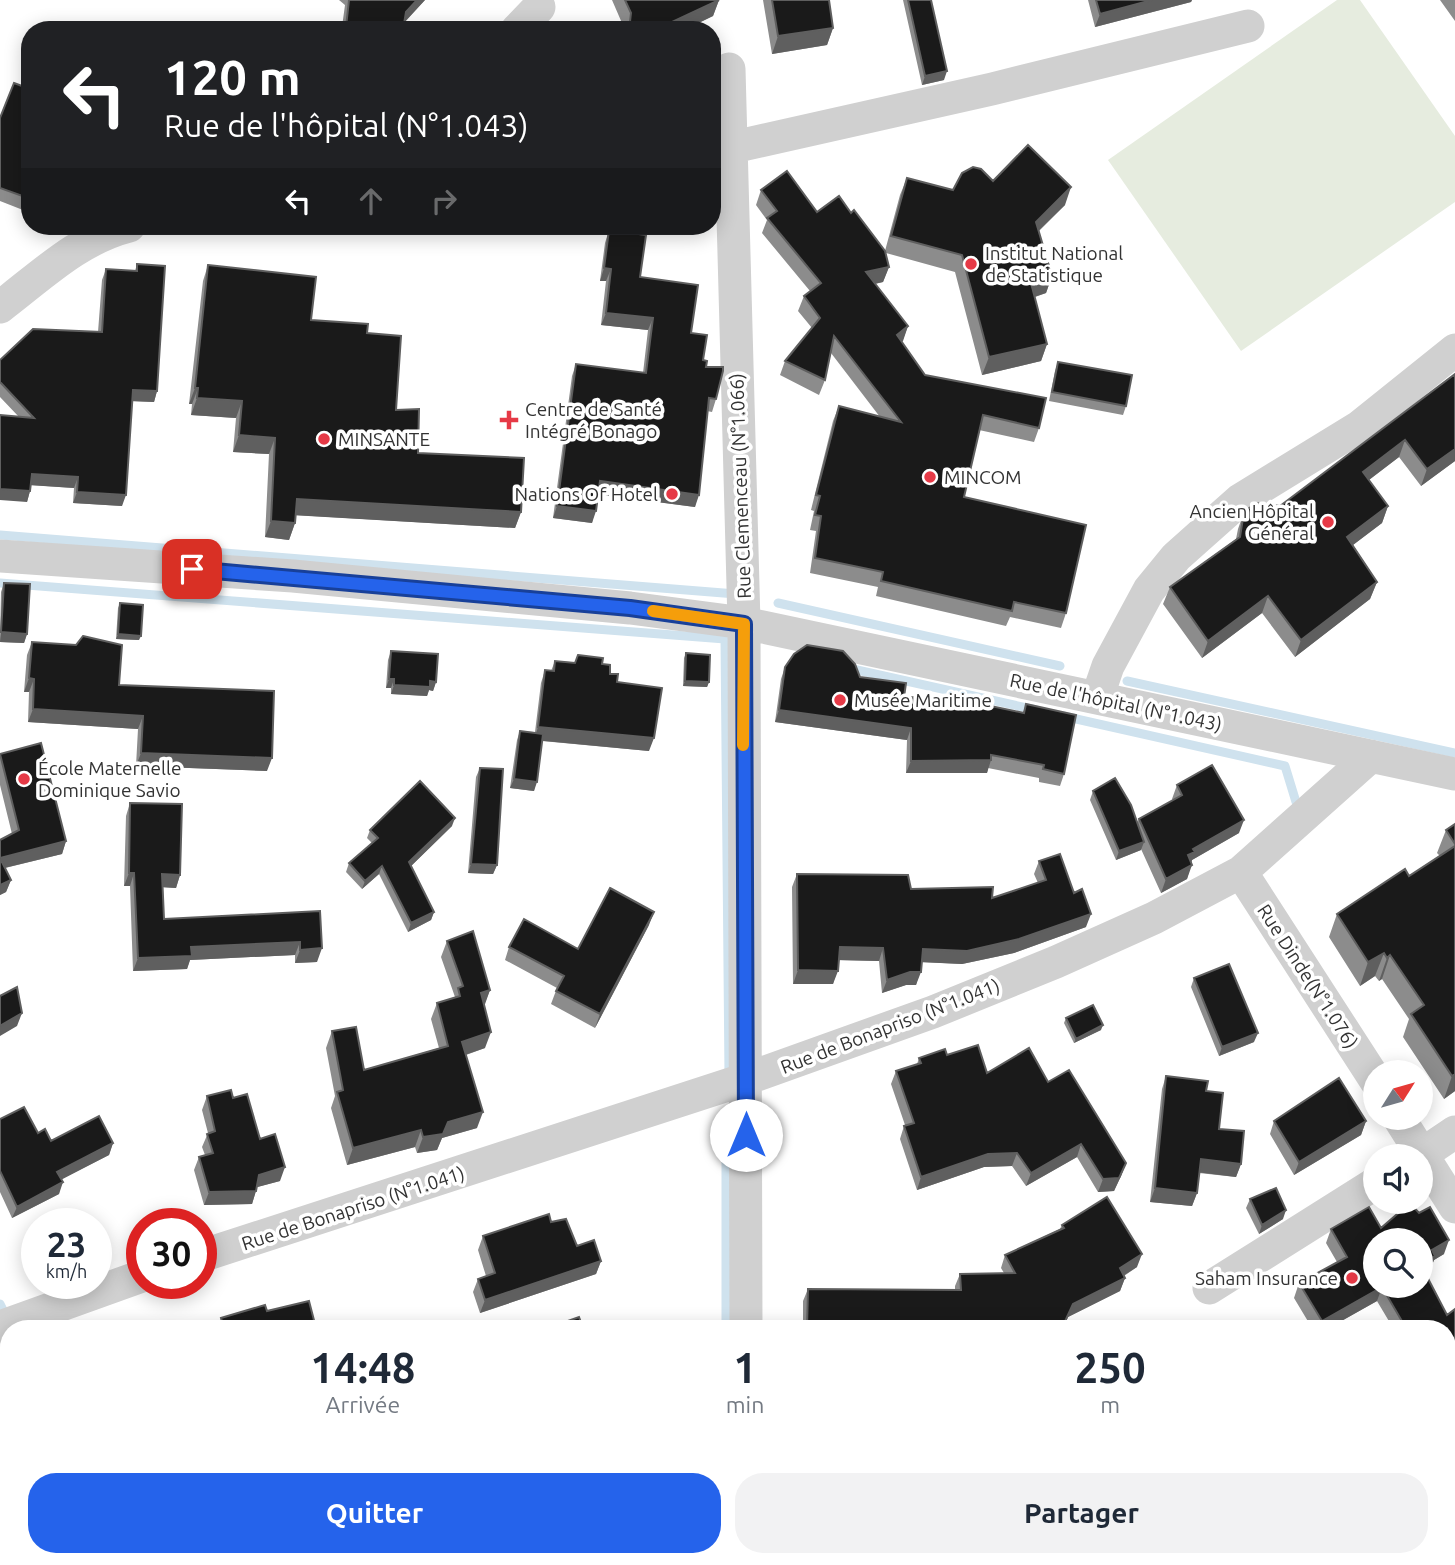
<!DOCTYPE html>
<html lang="fr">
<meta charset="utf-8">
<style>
:root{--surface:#fff;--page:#f2f2f3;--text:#1f2937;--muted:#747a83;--accent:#2563eb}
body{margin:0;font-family:Ubuntu,sans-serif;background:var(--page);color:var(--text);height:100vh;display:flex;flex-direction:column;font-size:26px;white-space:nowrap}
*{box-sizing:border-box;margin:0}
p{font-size:23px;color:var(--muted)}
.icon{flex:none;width:38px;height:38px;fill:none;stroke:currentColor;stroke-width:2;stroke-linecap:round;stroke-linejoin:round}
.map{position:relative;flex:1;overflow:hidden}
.drawer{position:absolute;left:0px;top:1320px;width:1456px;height:247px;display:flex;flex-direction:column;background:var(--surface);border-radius:28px 28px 0 0;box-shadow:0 4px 18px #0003}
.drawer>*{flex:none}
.guide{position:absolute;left:21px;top:21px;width:700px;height:214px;border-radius:28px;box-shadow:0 4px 18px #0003;background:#202124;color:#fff;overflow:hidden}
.needle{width:46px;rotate:53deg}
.controls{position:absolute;left:1363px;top:1060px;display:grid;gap:14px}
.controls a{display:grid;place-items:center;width:70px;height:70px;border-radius:50%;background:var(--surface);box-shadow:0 4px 18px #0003;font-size:35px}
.speed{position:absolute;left:21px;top:1208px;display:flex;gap:14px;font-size:35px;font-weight:700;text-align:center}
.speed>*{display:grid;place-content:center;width:91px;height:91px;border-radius:50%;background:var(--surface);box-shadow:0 4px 18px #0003;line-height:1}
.speed small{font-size:18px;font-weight:400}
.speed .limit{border:10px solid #d22;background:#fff;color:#111}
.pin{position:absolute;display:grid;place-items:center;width:60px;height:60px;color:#fff;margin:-30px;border-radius:14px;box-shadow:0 4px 10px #0006}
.me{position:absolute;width:77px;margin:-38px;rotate:0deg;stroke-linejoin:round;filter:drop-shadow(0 0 5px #0008)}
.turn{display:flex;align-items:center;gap:24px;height:147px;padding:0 28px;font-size:32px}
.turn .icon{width:91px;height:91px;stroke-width:2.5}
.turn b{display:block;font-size:49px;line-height:60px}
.lanes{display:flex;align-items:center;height:66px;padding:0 28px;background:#0003;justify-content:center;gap:35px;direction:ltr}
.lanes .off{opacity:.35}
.eta{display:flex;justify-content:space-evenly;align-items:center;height:119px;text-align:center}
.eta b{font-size:42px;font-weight:700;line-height:49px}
.primary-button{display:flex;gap:14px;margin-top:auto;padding:14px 28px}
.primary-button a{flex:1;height:80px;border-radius:28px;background:var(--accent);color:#fff;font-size:28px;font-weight:700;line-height:80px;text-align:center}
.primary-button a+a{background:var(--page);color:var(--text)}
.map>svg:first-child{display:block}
.garden{fill:#e6ecdf}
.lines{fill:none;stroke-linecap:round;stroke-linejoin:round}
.stream{stroke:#cfe2ee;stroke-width:9}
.minor{stroke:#d0d0d0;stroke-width:33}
.wall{fill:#8c8c8c}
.shaded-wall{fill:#5f5f5f}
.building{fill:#1a1a1a;stroke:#5f5f5f;stroke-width:2}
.route-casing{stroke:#184099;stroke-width:18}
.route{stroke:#2563eb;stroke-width:12}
.slow{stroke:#f59e0b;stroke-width:12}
.poi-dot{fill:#e63946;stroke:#fff;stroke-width:2.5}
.labels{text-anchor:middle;stroke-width:7;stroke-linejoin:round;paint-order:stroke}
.poi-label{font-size:19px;fill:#333;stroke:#fff;text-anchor:start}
.street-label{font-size:19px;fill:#333;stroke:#fff}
</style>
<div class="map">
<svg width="1455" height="1565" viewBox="0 0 1455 1565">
<rect width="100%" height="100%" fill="#fff"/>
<path class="garden" d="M1337,0H1360L1455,136V202L1241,351L1108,160Z"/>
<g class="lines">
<path class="stream" d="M0,535L736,594
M0,583L725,639L729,1076
M778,603L1060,666
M848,668L1036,710
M1127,681L1455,753
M1063,716L1285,766L1296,802
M0,1304L6,1316
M726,1328V1123
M729,1558V1565"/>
<path class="minor" d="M517,30L539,7
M729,69L744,623L746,1328
M729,148L992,89L1248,26
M0,307C41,276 78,239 129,226
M0,556L293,576L630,608L744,623L1455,774
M1097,698L1108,666L1149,590L1176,557L1240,500L1359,427L1455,350
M1241,872L1376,1081
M1399,1118L1455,1207
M1418,1157L1455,1132
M201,1256L746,1079L933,1012L1056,962L1154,918L1241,872L1371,756
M1209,1288L1376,1183
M0,1327L142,1276
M0,1368L9,1385
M1447,1506L1455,1500
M96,1558L100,1565
M747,1558V1565
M1372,1565L1382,1558"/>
</g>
<path class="wall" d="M339,0H425L404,23L403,30H333L335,26L342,27L345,5Z
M612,0H719L713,16L684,30H625Z
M763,0H829L833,28L827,45L772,54Z
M903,0H931L944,80L922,85Z
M1088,0H1192L1191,2L1095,27Z
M1440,0H1455V21Z
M0,118L30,193L23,210L0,201Z
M907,178L953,190L993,181L1065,205L1039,231L1052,276L1046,293L1035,297L1047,344L1041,361L982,375L955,272L886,253L889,267L883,282L875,284L908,326L902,342L925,375L1039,428L1034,442L979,430L964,497L1066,613L1061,628L1010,617L1006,626L876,596L878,587L810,573L816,531L810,530L814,511L811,510L833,421L839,406L880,417L831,353L825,380L819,395L780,375L785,361L812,328L798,311L804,296L810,291L762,233L767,220L756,205L761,190L817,212L851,213L885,251L900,195Z
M609,230L640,277L691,333L706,367L716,399L712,412L707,411L695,507L598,494L592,523L553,518L572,376L576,364L643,373L648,330L601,325L606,281H600L605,243Z
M137,264L157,391L154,402L132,401L122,506L73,503L74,488L31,485L30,491L27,502L19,417L0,397V360L98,332L102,280L106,269L135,271Z
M208,265L311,320L367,333L396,410L418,453L521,512L515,528L295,515V523L289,540L265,537L269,454L233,452L236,418L191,415L192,404H189L203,281Z
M1058,362L1126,406L1123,415L1049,401L1055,371Z
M1455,374V461L1421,486L1399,457L1369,480L1388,506L1382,523L1353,545L1377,582L1370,599L1295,657L1262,613L1202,658L1163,604L1170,587L1236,539L1238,529L1244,512L1280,506Z
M4,583L27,634L24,643L0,642L1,592Z
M120,603L139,640L116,639L118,608Z
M32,642L119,685L267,771L136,766L138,729L28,722L29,692H24L27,655Z
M391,651L436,682L433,691L429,690L427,696L391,694V688H386L388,660Z
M686,653L709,682L707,687L683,686L684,658Z
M555,661L602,664L617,682L649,751L542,741L534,791L510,788L517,740L520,731L535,732L541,683L545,670L551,671Z
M785,667L860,677L904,697L981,704L1023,713L1026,704L1064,774L1060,786L1039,782V778L988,768L987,773H906L907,740L775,722L781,679Z
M41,743L66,841L62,854L5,868L11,880L6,892L0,895V840L12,834L0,785V755Z
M480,768L497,865L493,874L468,873L476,777Z
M1177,785L1239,833L1192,860L1187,879L1161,893L1141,849V850L1116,860L1090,800L1093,791L1137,823L1139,819L1173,800L1172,799Z
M130,803L180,875L176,888L163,887L164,919L320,911L317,962L295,963V955L190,960L187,969L133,971L130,886H124L126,816Z
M1455,824V1091L1444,1099L1403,1037L1409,1019L1382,979L1379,981L1375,976L1360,986L1329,937L1337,914L1409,876L1440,856L1437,853L1446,830Z
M452,826L411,866L434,912L431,920L408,932L379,874L362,889L346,872L349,863L372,843L367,838L370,830Z
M1039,861L1086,927L1014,953L962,964L922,962L916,985H906L882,993L879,961L839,960L833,984H793L792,887L797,874L911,889L992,898L1038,883L1034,874Z
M649,925L595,1028L551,1004L557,988L505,960L509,947L578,949Z
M447,941L490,990L484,1005L485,1048L466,1055L477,1128L442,1138L437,1150L417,1153L415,1147L347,1165L331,1108L335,1096L326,1048L332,1031L364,1070L439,1048L431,1019L437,1003L455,997L441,957Z
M1194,978L1254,1042L1219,1056L1191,987Z
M1066,1018L1101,1030L1074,1043L1064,1023Z
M947,1055L987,1073L1048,1082L1126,1163L1121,1176L1114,1191L1098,1192L1077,1157L1026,1186L1012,1166L984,1167L917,1190L900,1139L904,1126L905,1125L891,1084L896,1071L917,1064L919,1058Z
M1166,1076L1219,1129L1241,1164L1236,1177L1199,1173L1197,1193L1192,1206L1150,1202L1162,1089Z
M207,1096L233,1098L260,1139L280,1181L257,1187L252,1204L204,1205L194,1170L199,1157L205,1155L202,1147L208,1133L202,1110Z
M0,1119L38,1133L51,1141L113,1143L109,1155L61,1179L59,1194L12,1218L0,1192Z
M1274,1121H1366L1361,1135L1294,1175L1270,1134Z
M1250,1199L1283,1219L1259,1234L1246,1208Z
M551,1222L577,1246L601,1261L596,1274L480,1313L473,1292L478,1279L486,1276L478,1250L483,1236Z
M1062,1225L1137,1267L1124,1276L1125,1278L1120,1291L1068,1317L1063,1328H803V1301L808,1289L955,1290V1286L960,1274L1004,1273L1001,1268L1005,1255L1060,1229Z
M1381,1228L1444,1254L1434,1260L1430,1270L1425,1273L1447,1315L1455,1309V1470L1447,1475V1328H1393L1377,1301L1329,1328H1312L1294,1298L1299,1283L1337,1262L1326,1243L1331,1229Z
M267,1311L316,1328H218L221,1318Z
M188,1558H254L258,1565H188L190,1561Z
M323,1558H339L326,1564Z
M824,1558H900V1565H824Z
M962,1558H1100L1106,1565H964Z"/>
<path class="shaded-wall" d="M417,0H425L400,27L406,12Z
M719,0L713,16L684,30H667L670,23Z
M1152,0H1192L1191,2L1095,27L1100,14Z
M833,28L827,45L772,54L778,36Z
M947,71L944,80L922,85L925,76Z
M1071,187L1065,205L1030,239L1036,222Z
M889,267L883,282L860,287L866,272Z
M604,268L611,269L606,281H600Z
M1052,276L1046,293L1025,300L1031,283Z
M606,313L653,318L648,330L601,325Z
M908,326L903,341L891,350L897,335Z
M1047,344L1041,361L982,375L989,357Z
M195,388H198L192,404H189Z
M133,390L157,391L154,402L129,401Z
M197,398L242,401L236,418L191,415Z
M239,435L275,438L269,454L233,452Z
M1405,440L1399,457L1357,489L1363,472Z
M1455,449V461L1421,486L1427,469Z
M32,474L78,477L74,488L28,485Z
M600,481L699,495L695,507L595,494Z
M0,489L30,491L27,502L0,500Z
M77,492L126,495L122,506L73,503Z
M297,499L521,512L515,528L291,515Z
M557,506L596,511L592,523L553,518Z
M1388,506L1382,523L1341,554L1347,537Z
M271,521L295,523L289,540L265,537Z
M1377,582L1370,599L1295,657L1301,640Z
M1268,596L1262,613L1202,658L1208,641Z
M1,632L27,634L24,643L0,642Z
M118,634L141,636L139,640L116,639Z
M29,678L34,679L29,692H24Z
M389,679H394L391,688H386Z
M430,681L436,682L433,691L429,690L427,696L391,694L394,685Z
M685,681L709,682L707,687L683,686Z
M33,709L143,716L138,729L28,722Z
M779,710L911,728L907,740L775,722Z
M538,727L654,738L649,751L534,740Z
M141,753L272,758L267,771L136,766Z
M991,760L987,773H906L911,761Z
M514,779L537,782L534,791L510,788Z
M455,818L452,826L406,871L409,862Z
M1244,820L1239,833L1192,860L1190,865L1188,855L1193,849Z
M66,841L62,854L0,869V858Z
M1144,842L1141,850L1116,860L1119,851Z
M471,864L497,865L493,874L468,873Z
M1192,865L1187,879L1161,893L1166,879Z
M382,866L379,874L362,889L365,881Z
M129,873H134L130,886H124Z
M162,874L180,875L176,888L158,887Z
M11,880L6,892L0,895V885Z
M434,912L431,920L408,932L411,923Z
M654,912L649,925L595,1028L600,1014Z
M1091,914L1086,927L1014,953L962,964L918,962L923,949Z
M300,942L295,955L190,960L187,969L133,971L138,958L191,947Z
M840,947L883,948L879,961L835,960Z
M322,948L317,962L295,963L300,950Z
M1384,953L1375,976L1360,986L1368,962Z
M1390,955L1382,979L1379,981L1387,958Z
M798,970L838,971L833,984H793Z
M910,972H921L916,985H906L882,993L887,980Z
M490,990L484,1007L481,993Z
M22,1013L17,1026L0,1036V1026Z
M1103,1025L1101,1030L1074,1043L1076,1039Z
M491,1032L485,1048L456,1058L462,1042Z
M1258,1033L1254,1042L1219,1056L1222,1047Z
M1455,1074V1091L1444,1099L1452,1076Z
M483,1112L477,1128L442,1138L437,1150L417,1153L423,1137L448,1122Z
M1366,1121L1361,1135L1294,1175L1299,1162Z
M421,1130L415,1147L347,1165L353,1148Z
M113,1143L109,1155L53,1184L57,1172Z
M1081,1144L1077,1157L1026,1186L1031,1173Z
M1017,1153L1012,1166L984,1167L917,1190L921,1177L988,1154Z
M1201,1159L1241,1164L1236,1177L1196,1172Z
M1126,1163L1121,1176L1114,1191L1098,1192L1103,1179Z
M285,1167L280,1181L254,1188L259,1175Z
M63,1182L59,1194L12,1218L17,1207Z
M1155,1188L1197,1193L1192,1206L1150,1202Z
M256,1191L252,1204L204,1205L209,1192Z
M1286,1210L1283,1219L1259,1234L1262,1225Z
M1449,1240L1444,1254L1434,1260L1430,1270L1421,1275V1264L1432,1250Z
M1142,1254L1137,1267L1115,1281L1120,1268Z
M601,1261L596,1274L480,1313L485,1300Z
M1125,1278L1120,1291L1068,1317L1062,1328L1073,1304Z
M1382,1287L1377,1301L1329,1328H1320L1322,1321Z
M1455,1459V1470L1447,1475V1465Z
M328,1558H339L326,1564Z"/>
<path class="building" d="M349,0H417L406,12L403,30H334L335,26L346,27Z
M625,0H719L670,23L669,30H629L631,13Z
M772,0H829L833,28L778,36Z
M908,0H931L947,71L925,76Z
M1096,0H1152L1100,14Z
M14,83L30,89V193L28,198L0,188V118Z
M1028,145L1071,187L1036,222L1052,276L1031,283L1047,344L989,357L962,255L891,236L907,178L953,190L962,173L973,167L981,169L993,181Z
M787,171L817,212L839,196L851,213L854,210L885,251L889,267L866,272L908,326L897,335L925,375L1046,398L1039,428L983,415L964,497L1086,525L1066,613L1014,602L1012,611L881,581L883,572L815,558L821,516L815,515L820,496L816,495L839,406L901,422L834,336L825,380L785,361L820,318L804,296L821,283L767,218L777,211L761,190Z
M609,230L646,235L640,277L698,285L691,333L707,335L703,360L707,361L706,367H723V371L716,399L709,398L699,495L600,481L596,511L557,506L576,364L646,373L653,318L606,313L611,269L604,268Z
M137,264L165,266L157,391L133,390L126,495L77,492L78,477L32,474L30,491L0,489V415L34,418L0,382V360L33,329L102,332L106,269L137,271Z
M208,265L316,277L311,320L368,324L367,333L401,336L396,410L419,409L418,453L524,458L521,512L297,499L295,523L271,521L275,438L239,435L242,401L197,398L198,388H195Z
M1058,362L1132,375L1126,406L1052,392Z
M1455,374V449L1427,469L1405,440L1363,472L1388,506L1347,537L1377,582L1301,640L1268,596L1208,641L1170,587L1240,537L1244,512L1256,503L1280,506Z
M4,583L30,584L27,634L1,632Z
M120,603L143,605L141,636L118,634Z
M83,636L122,645L119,685L274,691L272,758L141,753L143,716L33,709L34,679L29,678L32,642L76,645Z
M807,645L843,651L855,664L860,677L906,683L904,697L981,699V704L1024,713L1026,704L1076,715L1064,774L1043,769L1044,765L991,755V760L911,761V728L779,710L785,667L794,654Z
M391,651L438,654L436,682L430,681V687L394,685V679H389Z
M686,653L710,655L709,682L685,681Z
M578,655L603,658L602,664L610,665V674H618L617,682L662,688L654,738L538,727L545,670L554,671L555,661L575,663Z
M520,731L543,734L537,782L514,779Z
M41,743L66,841L0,858V840L19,830L0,754Z
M1212,765L1244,820L1193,849L1195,852L1188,855L1192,865L1166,879L1139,819L1182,795L1177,785Z
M480,768L503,769L497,865L471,864Z
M1115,778L1131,805L1144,842L1119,851L1093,791Z
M420,781L455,818L409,862L434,912L411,923L382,866L365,881L349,863L378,838L370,830Z
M130,803L182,804L180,875L162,874L164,919L320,911L322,948L300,950V942L191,947L192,956L138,958L134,873H129Z
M1455,824V844L1446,830Z
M1455,846V1074L1452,1076L1411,1014L1424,1005L1390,955L1387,958L1384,953L1368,962L1337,914L1405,869L1409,876Z
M1060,854L1074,893L1082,889L1091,914L1019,939L967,951L923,949L921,972H910L887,980L883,948L840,947L838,971L798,970L797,874L908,875L911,889L993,887L992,898L1046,880L1039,861Z
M0,858L11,880L0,885Z
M610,888L654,912L600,1014L556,991L564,976L509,947L524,919L578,949Z
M473,931L490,990L481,993L491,1032L462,1042L483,1112L448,1122L443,1134L423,1137L421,1130L353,1148L337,1092L343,1090L332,1031L356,1027L364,1070L448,1046L437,1003L460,996L458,988L463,986L447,941Z
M1229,964L1258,1033L1222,1047L1194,978Z
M17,987L22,1013L0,1026V996Z
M1093,1005L1103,1025L1076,1039L1066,1018Z
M978,1045L987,1073L1029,1048L1048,1082L1069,1070L1126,1163L1119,1178L1103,1179L1081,1144L1031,1173L1017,1153L988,1154L921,1177L904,1126L914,1123L896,1071L921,1063L919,1058L945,1049L947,1055Z
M1166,1076L1208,1081L1206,1091L1223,1093L1219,1129L1244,1131L1241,1164L1201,1159L1197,1193L1155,1188Z
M1339,1078L1366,1121L1299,1162L1274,1121Z
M231,1090L233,1098L247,1094L260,1139L275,1134L285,1167L259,1175L256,1191L209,1192L199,1157L213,1153L207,1134L215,1131L207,1096Z
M24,1107L38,1133L45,1129L51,1141L99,1116L113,1143L57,1172L63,1182L17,1207L0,1171V1119Z
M1276,1188L1286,1210L1262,1225L1250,1199Z
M1107,1197L1142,1254L1120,1268L1125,1278L1073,1304L1062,1328H807L808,1289L961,1290L960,1274L1015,1273L1005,1255L1064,1228L1062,1225Z
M1410,1203L1419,1213L1430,1207L1449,1240L1432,1250L1435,1256L1421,1264V1241H1376V1286H1421V1265L1447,1315L1455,1309V1459L1447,1465V1409L1453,1405L1447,1397V1373L1454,1368L1447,1359V1328H1425L1421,1323L1412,1328H1406L1382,1287L1322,1321L1299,1283L1347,1257L1331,1229L1369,1207L1381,1228Z
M549,1214L551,1222L566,1219L577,1246L594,1240L601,1261L485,1300L478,1279L495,1273L483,1236Z
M309,1301L316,1328H224L221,1318L265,1305L267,1311Z
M579,1317L583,1328H548Z
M1455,1525V1565H1420L1432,1558H1447V1531Z
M198,1558H254L258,1565H191L189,1561Z
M829,1558H900V1565H829Z
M970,1558H1100L1106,1565H972Z"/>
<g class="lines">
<g class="route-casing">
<path id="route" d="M192,569L630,608L744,624L746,1135"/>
</g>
<use href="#route" class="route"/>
<path class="slow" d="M653,611L744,624L743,745"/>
</g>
<g class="poi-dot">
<circle cx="971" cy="264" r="7"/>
<path d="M505.5 409.5h7v7h7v7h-7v7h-7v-7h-7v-7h7z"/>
<circle cx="324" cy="439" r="7"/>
<circle cx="930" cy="477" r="7"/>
<circle cx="672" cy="494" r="7"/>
<circle cx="1328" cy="522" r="7"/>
<circle cx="840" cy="700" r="7"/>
<circle cx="24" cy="779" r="7"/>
<circle cx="1352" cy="1278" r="7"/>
</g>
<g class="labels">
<g class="poi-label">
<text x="985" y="260">Institut National<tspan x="985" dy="22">de Statistique</tspan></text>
<text x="525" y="416">Centre de Santé<tspan x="525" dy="22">Intégré Bonago</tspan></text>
<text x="338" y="446">MINSANTE</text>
<text x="944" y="484">MINCOM</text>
<text x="658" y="501" text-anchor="end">Nations Of Hotel</text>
<text x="1314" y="518" text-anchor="end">Ancien Hôpital<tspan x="1314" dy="22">Général</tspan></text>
<text x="854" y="707">Musée Maritime</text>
<text x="38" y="775">École Maternelle<tspan x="38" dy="22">Dominique Savio</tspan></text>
<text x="1338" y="1285" text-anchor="end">Saham Insurance</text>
</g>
<g class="street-label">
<text transform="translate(740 486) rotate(-92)" y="7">Rue Clemenceau (N°1.066)</text>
<text transform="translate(1116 702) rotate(12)" y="7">Rue de l'hôpital (N°1.043)</text>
<text transform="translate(1308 976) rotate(57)" y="7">Rue Dinde(N°1.076)</text>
<text transform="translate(890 1026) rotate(-21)" y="7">Rue de Bonapriso (N°1.041)</text>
<text transform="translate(353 1208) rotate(-18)" y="7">Rue de Bonapriso (N°1.041)</text>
</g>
</g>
</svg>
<div class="controls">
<a><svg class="needle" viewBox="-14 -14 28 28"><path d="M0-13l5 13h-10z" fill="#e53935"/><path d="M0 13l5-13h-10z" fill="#747a83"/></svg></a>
<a><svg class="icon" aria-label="sound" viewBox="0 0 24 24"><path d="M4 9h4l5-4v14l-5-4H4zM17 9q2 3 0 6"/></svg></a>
<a><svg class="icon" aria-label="search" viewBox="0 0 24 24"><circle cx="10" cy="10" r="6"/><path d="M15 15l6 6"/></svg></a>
</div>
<div class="speed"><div>23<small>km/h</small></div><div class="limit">30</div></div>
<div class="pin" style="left:192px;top:569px;background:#d93025"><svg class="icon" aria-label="arrive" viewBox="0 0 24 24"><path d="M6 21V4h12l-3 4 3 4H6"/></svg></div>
<svg class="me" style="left:746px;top:1135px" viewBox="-20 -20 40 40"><circle r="19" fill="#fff"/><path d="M0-13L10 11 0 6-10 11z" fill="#2563eb"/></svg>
<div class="guide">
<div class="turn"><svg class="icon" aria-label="left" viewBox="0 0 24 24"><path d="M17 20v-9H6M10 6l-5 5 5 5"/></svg><div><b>120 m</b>Rue de l'hôpital (N°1.043)</div></div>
<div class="lanes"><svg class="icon" aria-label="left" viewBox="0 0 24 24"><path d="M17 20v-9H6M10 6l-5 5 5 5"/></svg><svg class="icon off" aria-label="ahead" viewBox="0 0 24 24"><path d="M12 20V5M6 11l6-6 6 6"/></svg><svg class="icon off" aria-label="right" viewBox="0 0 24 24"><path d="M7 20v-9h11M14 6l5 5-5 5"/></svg></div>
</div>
<section class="drawer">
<div class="eta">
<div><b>14:48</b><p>Arrivée</p></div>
<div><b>1</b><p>min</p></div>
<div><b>250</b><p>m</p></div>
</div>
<div class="primary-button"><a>Quitter</a><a>Partager</a></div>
</section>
</div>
